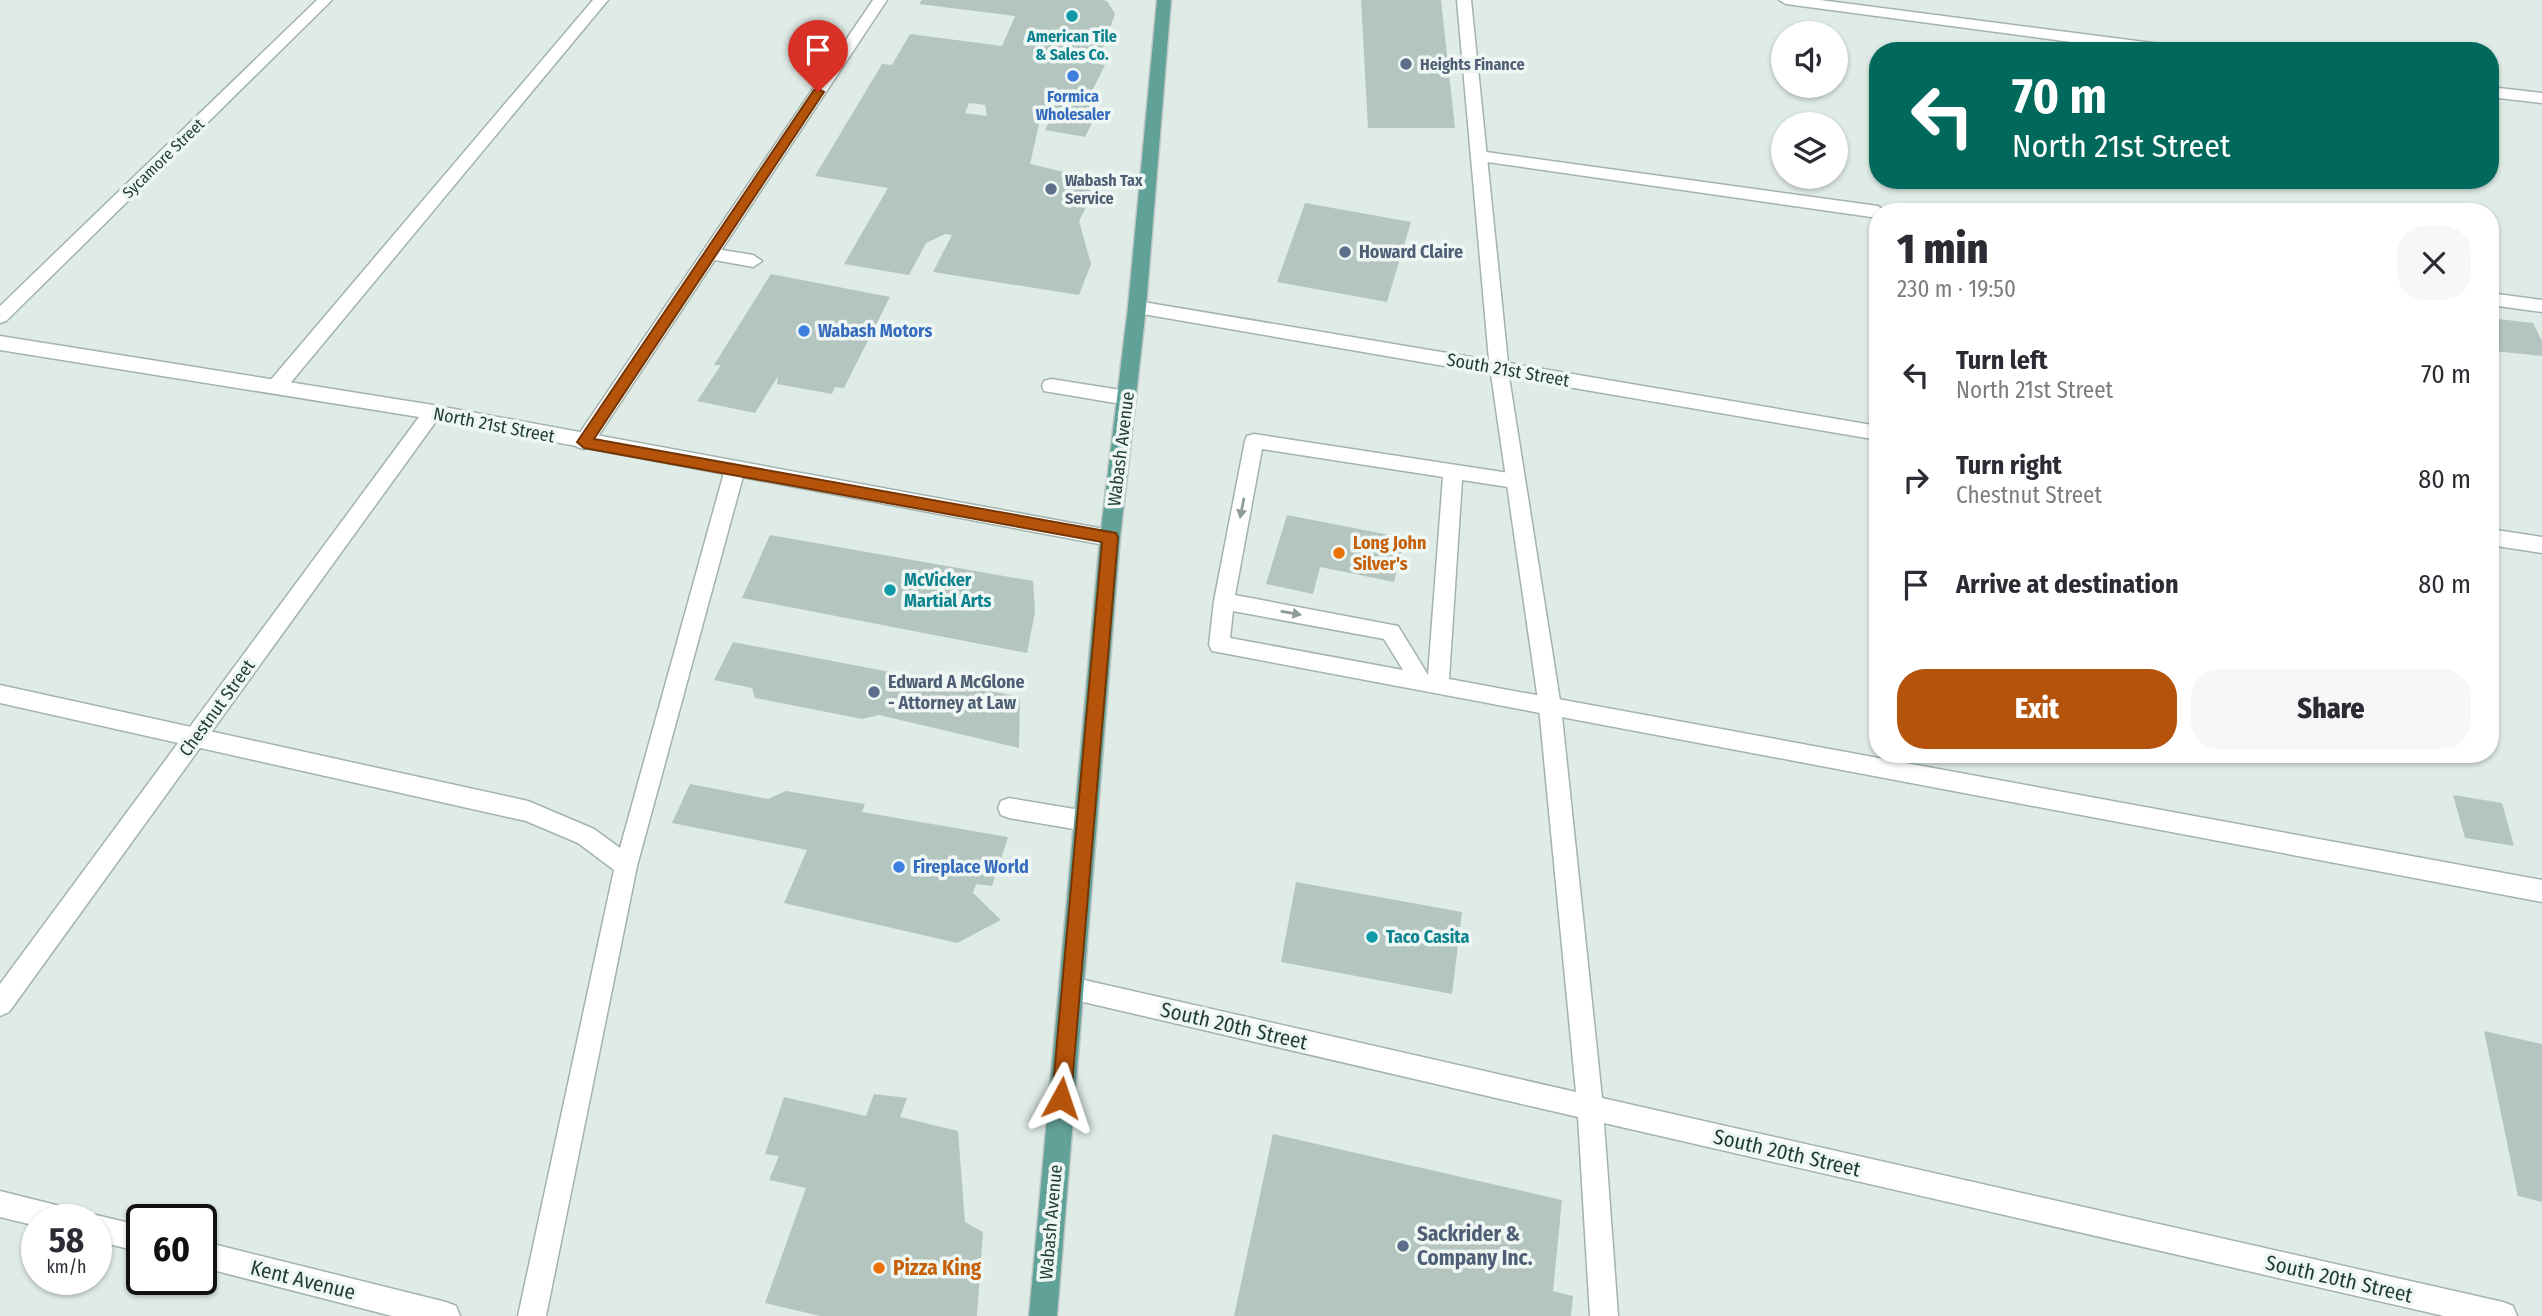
<!DOCTYPE html>
<meta charset="utf-8">
<style>
:root{--surface:#fff;--page:#f7f7f7;--text:#2b2b33;--muted:#7c7c81;--accent:#b45309}
body{margin:0;font-family:"Fira Sans Condensed",sans-serif;background:var(--page);color:var(--text);height:100vh;display:flex;flex-direction:column;font-size:26px;white-space:nowrap}
*{box-sizing:border-box;margin:0}
p{font-size:23px;color:var(--muted)}
.icon{flex:none;width:38px;height:38px;fill:none;stroke:currentColor;stroke-width:2;stroke-linecap:round;stroke-linejoin:round}
.map{position:relative;flex:1;overflow:hidden}
.sheet{position:absolute;left:1869px;top:203px;width:630px;height:560px;display:flex;flex-direction:column;background:var(--surface);border-radius:28px;box-shadow:0 2px 5px #0004}
.sheet>*{flex:none}
.guide{position:absolute;left:1869px;top:42px;width:630px;height:147px;border-radius:28px;box-shadow:0 2px 5px #0004;background:#00695c;color:#fff;overflow:hidden}
.fabs{position:absolute;left:1771px;top:21px;display:grid;gap:14px}
.fabs a{display:grid;place-items:center;width:77px;height:77px;border-radius:50%;background:var(--surface);box-shadow:0 2px 5px #0004;font-size:35px}
.speed{position:absolute;left:21px;top:1204px;display:flex;gap:14px;font-size:35px;font-weight:700;text-align:center}
.speed>*{display:grid;place-content:center;width:91px;height:91px;border-radius:50%;background:var(--surface);box-shadow:0 2px 5px #0004;line-height:1}
.speed small{font-size:18px;font-weight:400}
.speed .limit{border:4px solid #111;border-radius:10px;background:#fff;color:#111}
.pin{position:absolute;display:grid;place-items:center;width:60px;height:60px;color:#fff;margin:-72px -30px;border-radius:50% 50% 50% 0;rotate:-45deg;box-shadow:0 0 7px #0007}
.pin .icon{rotate:45deg}
.me{position:absolute;width:77px;margin:-38px;rotate:5deg;stroke-linejoin:round;filter:drop-shadow(0 0 5px #0008)}
.turn{display:flex;align-items:center;gap:24px;height:147px;padding:0 28px;font-size:32px}
.turn .icon{width:91px;height:91px;stroke-width:2.5}
.turn b{display:block;font-size:49px;line-height:60px}
.round{display:grid;place-items:center;flex:none;width:74px;height:74px;border-radius:28px;background:var(--page)}
.overview{display:flex;align-items:center;justify-content:space-between;height:119px;padding:0 28px}
h1{font-size:42px;font-weight:800;line-height:52px}
.primary-button{display:flex;gap:14px;margin-top:auto;padding:14px 28px}
.primary-button a{flex:1;height:80px;border-radius:28px;background:var(--accent);color:#fff;font-size:28px;font-weight:800;line-height:80px;text-align:center}
.primary-button a+a{background:var(--page);color:var(--text)}
ul{padding:0;list-style:none}
li{display:flex;align-items:center;gap:21px;height:105px;padding:0 28px}
li div{flex:1}
li b{display:block;font-size:26px}
li em{font-style:normal}
.map>svg:first-child{display:block}
.building{fill:#b4c5c0;fill-rule:evenodd}
.lines{fill:none;stroke-linecap:round;stroke-linejoin:round}
.service-casing{stroke:#a2b3ae;stroke-width:3}
.minor-casing{stroke:#a2b3ae;stroke-width:3}
.tertiary-casing{stroke:#a2b3ae;stroke-width:3}
.primary-casing{stroke:#c0c8c7;stroke-width:3}
.service{fill:#fff;fill-rule:evenodd}
.minor{fill:#fff;fill-rule:evenodd}
.tertiary{fill:#fff;fill-rule:evenodd}
.primary{fill:#61a298;fill-rule:evenodd}
.oneway{fill:#8f9d9a}
.route{fill:#b45309;stroke:#753606;stroke-width:2}
.culture-dot{fill:#0f9aa8;stroke:#eff7f4;stroke-width:2.5}
.service-dot{fill:#5c6f8a;stroke:#eff7f4;stroke-width:2.5}
.shop-dot{fill:#3f7fe0;stroke:#eff7f4;stroke-width:2.5}
.food-dot{fill:#e8710a;stroke:#eff7f4;stroke-width:2.5}
.labels{text-anchor:middle;stroke-width:7;stroke-linejoin:round;paint-order:stroke}
.far-culture-label{font-size:16px;font-weight:bold;fill:#0d838f;stroke:#eff7f4}
.far-service-label{font-size:16px;font-weight:bold;fill:#4e5e75;stroke:#eff7f4;text-anchor:start}
.far-shop-label{font-size:16px;font-weight:bold;fill:#366cbe;stroke:#eff7f4}
.far-street-label{font-size:16px;fill:#1f3b36;stroke:#eff7f4}
.service-label{font-size:18px;font-weight:bold;fill:#4e5e75;stroke:#eff7f4;text-anchor:start}
.shop-label{font-size:18px;font-weight:bold;fill:#366cbe;stroke:#eff7f4;text-anchor:start}
.street-label{font-size:18px;fill:#1f3b36;stroke:#eff7f4}
.food-label{font-size:18px;font-weight:bold;fill:#c56008;stroke:#eff7f4;text-anchor:start}
.culture-label{font-size:18px;font-weight:bold;fill:#0d838f;stroke:#eff7f4;text-anchor:start}
.near-street-label{font-size:21px;fill:#1f3b36;stroke:#eff7f4}
.near-service-label{font-size:21px;font-weight:bold;fill:#4e5e75;stroke:#eff7f4;text-anchor:start}
.near-food-label{font-size:21px;font-weight:bold;fill:#c56008;stroke:#eff7f4;text-anchor:start}
</style>
<div class="map">
<svg width="2542" height="1316" viewBox="0 0 2542 1316">
<rect width="100%" height="100%" fill="#dfebe6"/>
<path class="building" d="M922,0H1102L1107,1L1115,14L1099,59L1059,53L1057,57L1105,65L1090,95L1096,115L1085,137L1045,130L1052,116H1047L1039,124L1030,164L1082,176L1092,195L1079,221L1091,264L1079,295L933,272L952,235L945,234L926,243L909,275L844,264L888,188L815,176L882,64L892,65L910,34L1002,46L1015,16L919,4ZM969,103L985,105L987,116L965,113Z
M1361,0H1441L1455,128H1368Z
M1305,203L1411,222L1387,302L1277,282Z
M771,274L890,297L844,388L835,387L832,394L777,384L778,376L755,413L697,401L721,365H714Z
M2490,318L2533,323L2542,341V356L2494,351L2490,342Z
M1287,515L1405,538L1394,582L1320,567L1313,594L1266,584Z
M770,535L1033,581L1035,612L1027,653L742,598Z
M733,642L1020,697L1019,748L879,715L862,719L755,698L752,688L714,680Z
M690,784L768,799L786,791L865,804L862,812L1008,837L992,886L976,884L973,893L1001,920L957,943L784,903L807,850L672,823Z
M2453,795L2502,803L2514,846L2465,838Z
M1296,882L1462,912L1452,994L1281,962Z
M2484,1031L2542,1044V1202L2518,1196Z
M874,1094L907,1098L900,1117L958,1131L965,1222L983,1232L977,1316H820L765,1303L806,1188L769,1180L779,1156L765,1154L784,1097L866,1116Z
M1273,1134L1562,1200L1553,1291L1573,1296L1571,1316H1234Z"/>
<g class="lines">
<g class="service-casing">
<path id="service" d="M593,0H608L283,392H269L267,387L269,382Z
M1479,151L1878,206L1886,212H1878V218L1473,160L1471,156L1473,152Z
M710,248L753,255L762,261L753,267L704,258L701,254Z
M2490,293L2542,300V312L2490,305Z
M1051,379L1127,391L1134,393L1136,398L1134,403L1127,405L1044,391L1042,386L1044,381Z
M1254,434L1522,475L1525,480L1522,485L1515,488L1462,480L1449,679L2542,880V902L1212,651L1209,645L1214,601L1245,441L1247,436ZM1262,449L1443,477L1428,675L1398,626L1235,595ZM1233,611L1384,639L1403,670L1230,638Z
M735,462L742,464L745,469L637,866L546,1316H518L614,870L578,843L526,821L0,703V685L528,801L594,829L620,848L725,469L728,464Z
M1009,798L1086,811L1094,814L1097,821L1094,828L1086,831L1009,818L1001,815L998,808L1001,801Z"/>
</g>
<g class="minor-casing">
<path id="minor" d="M317,0H332L6,321L0,323V306Z
M873,0H887L591,447L584,449L577,447L575,442L577,437Z
M1457,0H1471L1508,363L1878,426V440L1509,377L1561,707L1602,1098L2503,1302L2513,1306L2517,1316H2444L1604,1123L1618,1316H1590L1578,1117L1062,997L1059,989L1062,981L1071,977L1576,1092L1539,707L1491,374L1137,313L1131,311L1128,307L1131,303L1137,301L1489,360Z
M1779,0H1820L2176,46L2183,51H2139L1786,4Z
M2490,87L2542,93V103L2490,97Z
M2490,529L2542,537V553L2490,545Z
M0,1191L64,1207L73,1211L77,1220H37V1226L0,1217Z
M96,1215L142,1226V1252L96,1241V1220H86Z
M201,1241L446,1302L456,1306L460,1316H392L201,1267Z"/>
</g>
<g class="tertiary-casing">
<path id="tertiary" d="M0,336L433,405L1110,530L1117,532L1120,538L1117,544L1110,546L437,420L9,1012L0,1016V984L419,417L0,350Z"/>
</g>
<g class="primary-casing">
<path id="primary" d="M1157,0H1171L1146,307L1120,538L1057,1316H1029L1100,538L1128,307Z"/>
</g>
<use href="#service" class="service"/>
<use href="#minor" class="minor"/>
<use href="#tertiary" class="tertiary"/>
<use href="#primary" class="primary"/>
</g>
<defs><path id="oneway-solid" d="M-6-.8H1V-3.2L6.5 0L1 3.2V.8H-6Z" transform="scale(1.75)"/></defs>
<g class="oneway">
<use href="#oneway-solid" transform="translate(1242 508) rotate(101)"/>
<use href="#oneway-solid" transform="translate(1291 613) rotate(10)"/>
</g>
<path class="route" d="M818,89L824,92L594,439L1116,533L1118,537L1071,1098L1068,1105L1061,1107L1055,1105L1052,1098L1102,542L584,448L577,442L814,90Z"/>
<g class="culture-dot">
<circle cx="1072" cy="16" r="7"/>
<circle cx="890" cy="590" r="7"/>
<circle cx="1372" cy="937" r="7"/>
</g>
<g class="service-dot">
<circle cx="1406" cy="64" r="7"/>
<circle cx="1051" cy="189" r="7"/>
<circle cx="1345" cy="252" r="7"/>
<circle cx="874" cy="692" r="7"/>
<circle cx="1403" cy="1246" r="7"/>
</g>
<g class="shop-dot">
<circle cx="1073" cy="76" r="7"/>
<circle cx="804" cy="331" r="7"/>
<circle cx="899" cy="867" r="7"/>
</g>
<g class="food-dot">
<circle cx="1339" cy="553" r="7"/>
<circle cx="879" cy="1268" r="7"/>
</g>
<g class="labels">
<g class="far-culture-label">
<text x="1072" y="42">American Tile<tspan x="1072" dy="18">&amp; Sales Co.</tspan></text>
</g>
<g class="far-service-label">
<text x="1420" y="70">Heights Finance</text>
<text x="1065" y="186">Wabash Tax<tspan x="1065" dy="18">Service</tspan></text>
</g>
<g class="far-shop-label">
<text x="1073" y="102">Formica<tspan x="1073" dy="18">Wholesaler</tspan></text>
</g>
<g class="far-street-label">
<text transform="translate(163 158) rotate(-44)" y="6">Sycamore Street</text>
</g>
<g class="service-label">
<text x="1359" y="258">Howard Claire</text>
<text x="888" y="688">Edward A McGlone<tspan x="888" dy="21">- Attorney at Law</tspan></text>
</g>
<g class="shop-label">
<text x="818" y="337">Wabash Motors</text>
<text x="913" y="873">Fireplace World</text>
</g>
<g class="street-label">
<text transform="translate(1508 370) rotate(10)" y="6">South 21st Street</text>
<text transform="translate(494 425) rotate(11)" y="6">North 21st Street</text>
<text transform="translate(1121 449) rotate(-83)" y="6">Wabash Avenue</text>
<text transform="translate(217 708) rotate(-54)" y="6">Chestnut Street</text>
<text transform="translate(1051 1222) rotate(-85)" y="6">Wabash Avenue</text>
</g>
<g class="food-label">
<text x="1353" y="549">Long John<tspan x="1353" dy="21">Silver's</tspan></text>
</g>
<g class="culture-label">
<text x="904" y="586">McVicker<tspan x="904" dy="21">Martial Arts</tspan></text>
<text x="1386" y="943">Taco Casita</text>
</g>
<g class="near-street-label">
<text transform="translate(1234 1026) rotate(13)" y="7">South 20th Street</text>
<text transform="translate(1787 1153) rotate(13)" y="7">South 20th Street</text>
<text transform="translate(2339 1279) rotate(13)" y="7">South 20th Street</text>
<text transform="translate(303 1280) rotate(14)" y="7">Kent Avenue</text>
</g>
<g class="near-service-label">
<text x="1417" y="1241">Sackrider &amp;<tspan x="1417" dy="24">Company Inc.</tspan></text>
</g>
<g class="near-food-label">
<text x="893" y="1275">Pizza King</text>
</g>
</g>
</svg>
<div class="fabs">
<a><svg class="icon" aria-label="sound" viewBox="0 0 24 24"><path d="M4 9h4l5-4v14l-5-4H4zM17 9q2 3 0 6"/></svg></a>
<a><svg class="icon" aria-label="layers" viewBox="0 0 24 24"><path d="M12 4l9 5-9 5-9-5zM3 14l9 5 9-5"/></svg></a>
</div>
<div class="speed"><div>58<small>km/h</small></div><div class="limit">60</div></div>
<div class="pin" style="left:818px;top:92px;background:#d93025"><svg class="icon" aria-label="arrive" viewBox="0 0 24 24"><path d="M6 21V4h12l-3 4 3 4H6"/></svg></div>
<svg class="me" style="left:1061px;top:1098px" viewBox="-20 -20 40 40"><path d="M0-17L14 15 0 8-14 15z" fill="#b45309" stroke="#fff" stroke-width="4"/></svg>
<div class="guide">
<div class="turn"><svg class="icon" aria-label="left" viewBox="0 0 24 24"><path d="M17 20v-9H6M10 6l-5 5 5 5"/></svg><div><b>70 m</b>North 21st Street</div></div>
</div>
<section class="sheet">
<div class="overview"><div><h1>1 min</h1><p>230 m · 19:50</p></div><a class="round"><svg class="icon" aria-label="close" viewBox="0 0 24 24"><path d="M6 6l12 12M18 6L6 18"/></svg></a></div>
<ul>
<li><svg class="icon" aria-label="left" viewBox="0 0 24 24"><path d="M17 20v-9H6M10 6l-5 5 5 5"/></svg><div><b>Turn left</b><p>North 21st Street</p></div><em>70 m</em></li>
<li><svg class="icon" aria-label="right" viewBox="0 0 24 24"><path d="M7 20v-9h11M14 6l5 5-5 5"/></svg><div><b>Turn right</b><p>Chestnut Street</p></div><em>80 m</em></li>
<li><svg class="icon" aria-label="arrive" viewBox="0 0 24 24"><path d="M6 21V4h12l-3 4 3 4H6"/></svg><div><b>Arrive at destination</b></div><em>80 m</em></li>
</ul>
<div class="primary-button"><a>Exit</a><a>Share</a></div>
</section>
</div>
